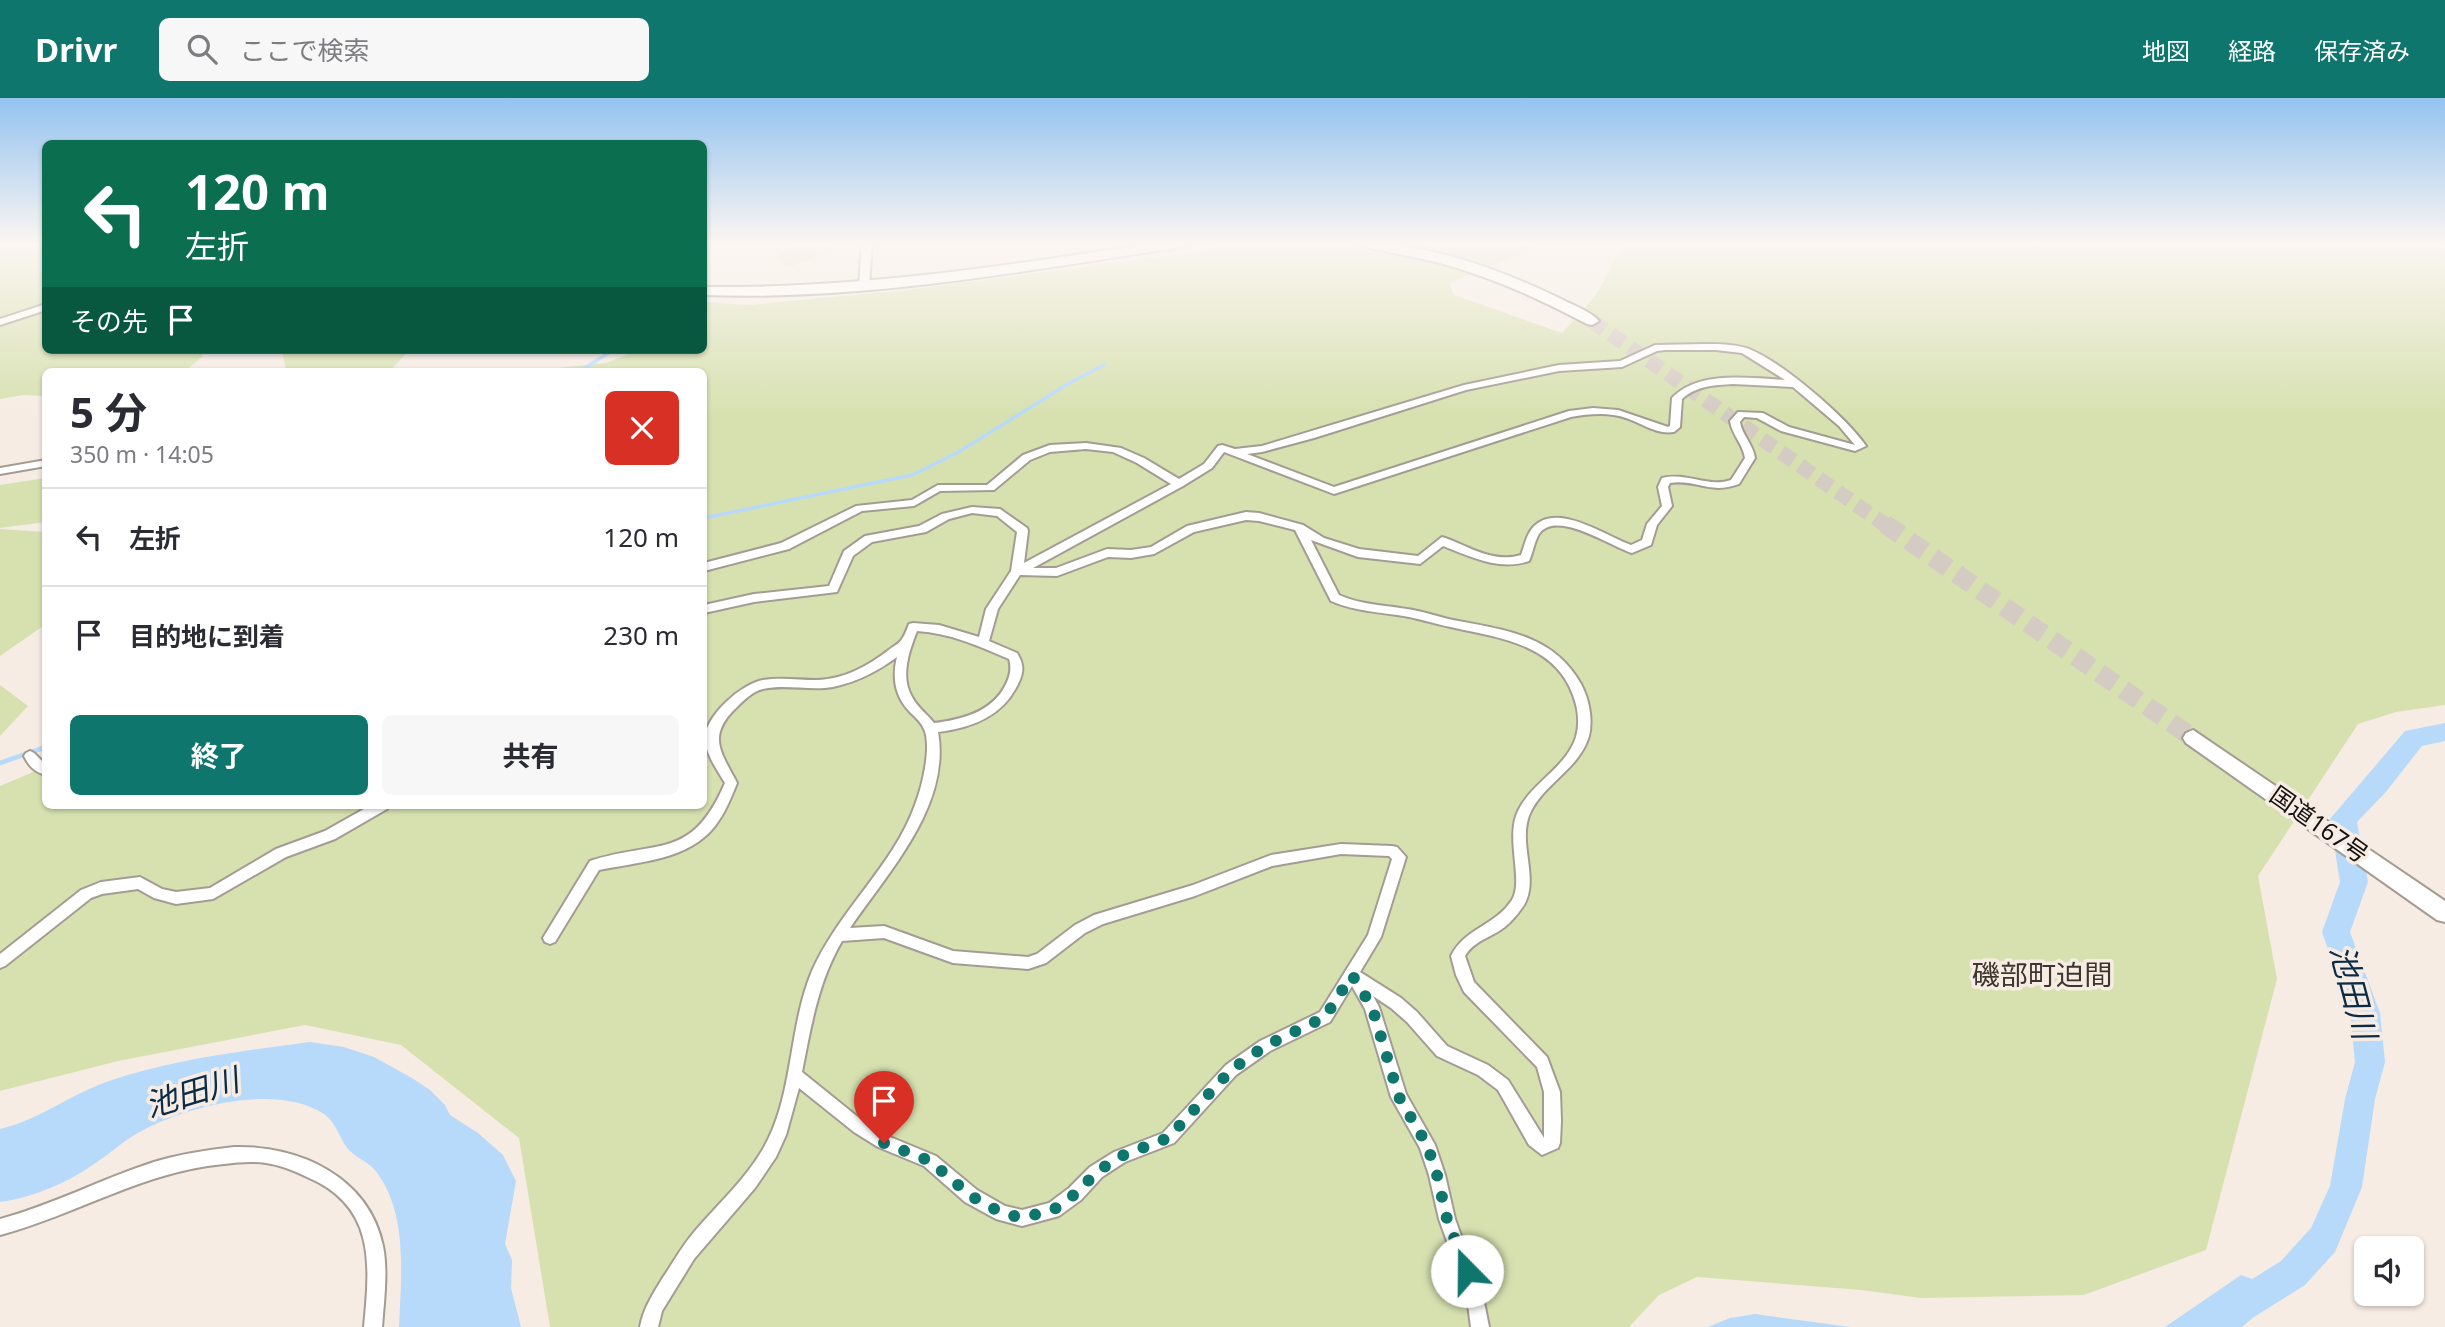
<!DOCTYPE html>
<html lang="ja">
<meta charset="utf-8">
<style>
:root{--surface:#fff;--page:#f7f7f7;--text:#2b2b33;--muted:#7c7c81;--line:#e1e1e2;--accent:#0f766e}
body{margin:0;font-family:"Noto Sans","Noto Sans JP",sans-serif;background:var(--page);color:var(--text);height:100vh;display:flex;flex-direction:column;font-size:26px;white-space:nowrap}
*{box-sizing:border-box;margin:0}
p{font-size:23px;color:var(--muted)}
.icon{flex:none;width:38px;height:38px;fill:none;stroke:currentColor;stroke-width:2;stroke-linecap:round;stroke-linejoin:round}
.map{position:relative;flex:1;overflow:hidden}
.sheet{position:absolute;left:42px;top:270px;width:665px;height:441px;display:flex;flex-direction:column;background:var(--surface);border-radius:10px;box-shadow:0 2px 5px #0004}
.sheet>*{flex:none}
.banner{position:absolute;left:42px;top:42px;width:665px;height:214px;border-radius:10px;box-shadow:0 2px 5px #0004;background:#0b6e4f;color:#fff;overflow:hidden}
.fabs{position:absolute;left:2354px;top:1138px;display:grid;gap:14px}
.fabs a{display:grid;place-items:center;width:70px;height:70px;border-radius:10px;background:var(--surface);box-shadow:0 2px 5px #0004;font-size:35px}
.pin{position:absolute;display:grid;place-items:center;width:60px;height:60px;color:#fff;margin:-72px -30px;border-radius:50% 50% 50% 0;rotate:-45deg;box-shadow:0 0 7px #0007}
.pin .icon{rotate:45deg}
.me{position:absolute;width:77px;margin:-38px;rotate:338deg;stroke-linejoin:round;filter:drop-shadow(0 0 5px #0008)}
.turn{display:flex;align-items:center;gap:24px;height:147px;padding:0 28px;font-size:32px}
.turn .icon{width:91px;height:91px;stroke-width:2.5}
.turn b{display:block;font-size:49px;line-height:60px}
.then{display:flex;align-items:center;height:66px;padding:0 28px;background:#0003;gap:14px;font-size:26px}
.round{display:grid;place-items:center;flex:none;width:74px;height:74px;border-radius:10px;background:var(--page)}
.headline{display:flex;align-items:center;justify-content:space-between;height:119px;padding:0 28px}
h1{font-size:42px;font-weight:700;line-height:52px}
.primary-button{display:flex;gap:14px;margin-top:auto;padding:14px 28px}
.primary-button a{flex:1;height:80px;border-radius:10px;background:var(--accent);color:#fff;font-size:28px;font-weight:700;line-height:80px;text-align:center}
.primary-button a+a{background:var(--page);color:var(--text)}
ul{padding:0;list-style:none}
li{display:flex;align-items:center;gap:21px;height:98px;padding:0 28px;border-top:2px solid var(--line)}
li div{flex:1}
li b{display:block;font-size:26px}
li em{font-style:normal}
header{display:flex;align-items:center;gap:42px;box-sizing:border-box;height:98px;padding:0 35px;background:var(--accent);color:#fff}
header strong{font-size:33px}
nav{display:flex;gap:38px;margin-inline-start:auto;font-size:24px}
.search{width:490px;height:63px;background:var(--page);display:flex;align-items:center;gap:18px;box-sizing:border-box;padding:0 24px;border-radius:10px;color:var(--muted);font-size:26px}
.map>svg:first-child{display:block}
.green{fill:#d7e1b0}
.water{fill:#b7dafb}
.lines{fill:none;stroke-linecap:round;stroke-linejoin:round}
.stream-far1{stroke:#b7dafb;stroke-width:3.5}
.stream{stroke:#b7dafb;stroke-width:4.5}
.river{fill:#b7dafb;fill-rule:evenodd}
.trunk-tunnel-far1{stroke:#d4cbc3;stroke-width:15;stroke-dasharray:15 8;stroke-linecap:butt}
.trunk-tunnel{stroke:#d4cbc3;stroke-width:19;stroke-dasharray:19 10;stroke-linecap:butt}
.minor-casing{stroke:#a49c93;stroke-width:4}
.tertiary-casing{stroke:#a49c93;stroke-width:4}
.trunk-casing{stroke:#a49c93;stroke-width:4}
.minor{fill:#fff;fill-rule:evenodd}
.tertiary{fill:#fff;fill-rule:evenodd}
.trunk{fill:#fff;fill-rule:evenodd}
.route{stroke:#0f766e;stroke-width:12;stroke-dasharray:0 21.6}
.labels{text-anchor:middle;stroke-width:7;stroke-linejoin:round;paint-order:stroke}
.street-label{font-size:24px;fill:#14110e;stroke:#f6ece3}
.quarter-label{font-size:28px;fill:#3d362e;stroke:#f6ece3}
.near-water-label{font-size:32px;font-style:italic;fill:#0b2c47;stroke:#f6ece3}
</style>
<header>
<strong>Drivr</strong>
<div class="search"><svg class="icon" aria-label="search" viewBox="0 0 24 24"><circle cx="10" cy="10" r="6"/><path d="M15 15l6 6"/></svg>ここで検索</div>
<nav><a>地図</a><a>経路</a><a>保存済み</a></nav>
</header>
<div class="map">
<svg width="2445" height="1229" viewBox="0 0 2445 1229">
<rect width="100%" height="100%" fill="#f6ece3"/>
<path class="green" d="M0,145H45L46,252H203L202,259L185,273H46L45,298L23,297L0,301Z
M799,145H850L789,169L775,160Z
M1224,145H1547L1449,185L1454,197L1562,235C1574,222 1588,208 1598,193C1608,178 1614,157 1627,145H2445V607L2396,614L2358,626L2258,778L2277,881L2206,1152L2084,1197L1921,1200L1861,1192L1697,1179L1659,1197L1629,1229H550L519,1040L401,947L305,927L118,963L0,993V688L45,669L46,707H704V273H530L606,265L639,252H704V204L749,207L907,192L1198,154Z
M282,252H409L390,273H286Z
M45,380V424L0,430V387Z
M0,431L45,434L46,526L0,558Z
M0,587L28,608L0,638Z"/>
<path class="water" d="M310,944L344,949L374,959L412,980L430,992L445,1007L450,1017L478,1035L503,1057L516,1083L505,1146L512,1162L511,1190L521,1229H399C401,1179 409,1111 373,1070C366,1063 355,1059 348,1051C339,1040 337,1025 324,1016C276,984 182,1009 136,1036C122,1044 111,1055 97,1064C69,1084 35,1099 0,1104V1031C39,1022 71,996 109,983C174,961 243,953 310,944Z
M2241,1177L2261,1184L2272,1180L2284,1193L2242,1229H2165Z
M1755,1216L1850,1229H1708L1730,1220Z"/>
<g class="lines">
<path class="stream-far1" d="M580,273L613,252
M704,420L912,377L957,355L1071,284L1104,267"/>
<path class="stream" d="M0,665L46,649"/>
<path class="river" d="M2445,625V643L2422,648L2385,695L2357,724L2368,784L2350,834L2380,915L2385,964L2375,1001L2362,1089L2335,1154L2305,1187L2238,1229H2190L2195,1217L2281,1163L2311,1130L2330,1088L2345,1001L2355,964L2350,915L2322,834L2340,784L2330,721L2405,633Z"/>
<path class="trunk-tunnel-far1" d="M1592,223L1887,428"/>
<path class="trunk-tunnel" d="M1885,426L2193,640"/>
<g class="minor-casing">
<path id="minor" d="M46,206V212L0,227V221Z
M1706,246C1720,246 1735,246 1749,251C1782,264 1846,319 1866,348L1855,353L1781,333L1757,320L1744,319L1740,324C1742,337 1753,346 1755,360L1739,386C1710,397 1696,381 1670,385L1668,389L1672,408L1657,427L1651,447L1632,455C1610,448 1556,411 1539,436C1534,444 1533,455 1529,463C1498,473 1472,459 1443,448L1420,466L1358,459L1311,442L1339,497C1361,507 1384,507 1407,511C1423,513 1438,519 1453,522C1504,532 1553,536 1581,586C1589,601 1593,621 1589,638C1579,671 1546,684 1531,713C1516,743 1540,779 1524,807C1520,813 1513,822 1507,827C1494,839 1474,842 1465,858L1474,884L1547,959L1560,994L1561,1023L1560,1045L1558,1050L1542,1057L1529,1047L1498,992L1478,977L1437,958L1407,924L1391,910L1373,898L1379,909L1406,996L1435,1047L1445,1077L1455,1121L1483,1199L1489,1229H1471L1467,1199L1439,1121L1429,1077L1420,1050L1391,999L1365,911L1352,888L1330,924L1270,953L1236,977L1174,1045L1125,1064L1102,1079L1081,1102L1059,1118L1022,1128L996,1121L965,1104L924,1068L878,1049L854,1034L799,990L786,1037L776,1059L755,1090L694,1161L662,1213L658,1229H640C643,1211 653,1196 662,1181C673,1165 682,1148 695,1133C718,1106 745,1082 763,1051C794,998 788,930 812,873C839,812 894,767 915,707C922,689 933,646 923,629C920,623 914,618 909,613C895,598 892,579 897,559C878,573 857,584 833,589C810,593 786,586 763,591C753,593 744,602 737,609C706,638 721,654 737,685C731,700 725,715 715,728C689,762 638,764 599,772L555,844L550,846L545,844L543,840L590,763C657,741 691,764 725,685C717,672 706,656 705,641C705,618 741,586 763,582C780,579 799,582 817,582C845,581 868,568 890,551C894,548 900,545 902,541C905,537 907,531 909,526L913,525L939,527L979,539L986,511L1011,473L1017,434L997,418L972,415L949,421L926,434L872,444L853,458L837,494L754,504L704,515V507L754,496L829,488L844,453L865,438L919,428L942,416L972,409L1000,411L1027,430L1028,433L1024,465L1171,386L1137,365L1113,354L1086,351L1050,354L1030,362L994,392L940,393L914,408L862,413L789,451L704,473V465L781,445L856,408L912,402L938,387H987L1023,357L1050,347L1086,345L1121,350L1144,360L1179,381L1204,366L1218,348L1222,347L1235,351L1262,348L1464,287L1559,267L1620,263L1655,247ZM1665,252H1716L1742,255L1785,282C1750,280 1698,272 1672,300L1670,328L1668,329L1618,312L1593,310L1569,313L1334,389L1247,356L1262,354L1314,340L1466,292L1559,273L1622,269L1657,253ZM1733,286L1793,289L1839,328L1855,347L1789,329L1763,315L1738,314L1730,323C1732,337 1743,346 1745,360L1731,382C1708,390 1687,374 1662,380L1658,389L1662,408L1647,426L1642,442L1631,447C1605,438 1554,401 1531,432C1526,439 1524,449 1521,457C1493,466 1467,447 1442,439L1418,458L1359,451L1324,440L1303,427L1259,415L1246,414L1187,428L1151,449L1131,452L1107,451L1056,470H1033L1183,388L1212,370L1224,354L1334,396L1571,319C1589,316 1608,314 1626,320C1642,325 1656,337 1674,334L1680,329L1682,301C1696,288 1714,287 1733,286ZM1246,422L1259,423L1295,432L1331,503C1356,514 1382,514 1409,519C1424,522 1439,527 1455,530C1501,540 1555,547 1573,597C1578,610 1580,625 1576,639C1566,670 1532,684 1518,713C1505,740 1524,783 1512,802C1495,828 1465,830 1451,858L1456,877L1464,894L1537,969L1544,994V1040L1508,982L1488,967L1447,948L1417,914L1401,900L1360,874L1381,839L1406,759L1397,749L1392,748L1341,746L1271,757L1193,787L1094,817L1075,827L1037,856L1028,859L953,853L884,828L850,830C888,774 951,708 938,634C972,630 1003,618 1018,586C1024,574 1024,566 1017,555L989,543L998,511L1020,477L1057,478L1108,459L1131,460L1154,456L1194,434ZM917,533C950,535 979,548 1009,561C1012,571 1010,579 1005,588C992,614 961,622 934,625C927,616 917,609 912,599C900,579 909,553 917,533ZM1341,756L1389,758L1392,761L1368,837L1320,914L1260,943L1226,967L1163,1035L1114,1054L1090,1069L1069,1090L1049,1105L1022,1112L1005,1108L977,1092L936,1058L890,1039L864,1024L802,974C811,928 818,884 842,843L884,840L953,865L1028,871L1046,865L1085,835L1103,826L1195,798L1272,768Z
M46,362V368L0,376V370Z
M30,653L34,655L46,667V677C34,674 29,668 24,658L26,655Z
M371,707H388L387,711L335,741L286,759L213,801L176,806L154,800L138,791L102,796L91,800L5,868L0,870V856L81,792L101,784L140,779L162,791L176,794L210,790L276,751L325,733Z
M234,1049C299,1047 369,1079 383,1148C388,1174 384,1203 382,1229H364C370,1166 376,1108 307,1079C295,1073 280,1067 266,1065C253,1063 238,1064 224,1066C144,1073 76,1117 0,1137V1121C53,1107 101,1081 154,1064C180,1056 207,1052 234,1049Z"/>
</g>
<g class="tertiary-casing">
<path id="tertiary" d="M862,145H872L869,188L864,191L859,188Z"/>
</g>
<g class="trunk-casing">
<path id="trunk" d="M1155,145H1189L1182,149C1024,173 864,203 704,197V189C856,191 1005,168 1155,145Z
M1360,145C1428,145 1496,170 1557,199C1570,206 1589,212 1599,223L1592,227L1587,226C1542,202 1496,181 1447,167C1419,159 1390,155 1362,148Z
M2193,632L2445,803V824L2437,822L2186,645L2183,640L2186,635Z"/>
</g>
<use href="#minor" class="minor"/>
<use href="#tertiary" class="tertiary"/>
<use href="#trunk" class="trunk"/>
</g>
<linearGradient id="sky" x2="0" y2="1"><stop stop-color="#94c3f0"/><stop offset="0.46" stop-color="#fbf6f2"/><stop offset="1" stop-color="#fbf6f2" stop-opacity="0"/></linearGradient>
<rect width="2445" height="317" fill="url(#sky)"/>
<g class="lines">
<path class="route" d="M884,1045L930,1063L971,1098L1002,1115L1022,1120L1053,1112L1075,1096L1097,1074L1119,1059L1168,1040L1231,972L1265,948L1325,919L1352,877L1372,909L1399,999L1427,1047L1437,1077L1447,1121L1467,1173"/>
</g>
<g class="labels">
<g class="street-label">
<text transform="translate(2319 727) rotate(35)" y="8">国道167号</text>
</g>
<g class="quarter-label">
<text x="2042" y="887">磯部町迫間</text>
</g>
<g class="near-water-label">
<text transform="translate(2353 894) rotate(75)" y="11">池田川</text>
<text transform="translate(192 995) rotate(-17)" y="11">池田川</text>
</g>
</g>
</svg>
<div class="fabs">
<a><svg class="icon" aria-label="sound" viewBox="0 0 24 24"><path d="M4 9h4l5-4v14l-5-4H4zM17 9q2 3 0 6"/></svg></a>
</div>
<div class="pin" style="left:884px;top:1045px;background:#d93025"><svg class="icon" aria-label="arrive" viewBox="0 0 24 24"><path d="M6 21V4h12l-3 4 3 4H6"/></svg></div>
<svg class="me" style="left:1467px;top:1173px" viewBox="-20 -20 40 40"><circle r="19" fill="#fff"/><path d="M0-13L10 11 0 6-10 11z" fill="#0f766e"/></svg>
<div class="banner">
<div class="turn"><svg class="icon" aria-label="left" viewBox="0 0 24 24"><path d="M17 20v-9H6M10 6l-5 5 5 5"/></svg><div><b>120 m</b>左折</div></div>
<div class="then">その先<svg class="icon" aria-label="arrive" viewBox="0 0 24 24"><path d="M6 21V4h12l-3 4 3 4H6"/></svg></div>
</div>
<section class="sheet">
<div class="headline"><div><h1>5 分</h1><p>350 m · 14:05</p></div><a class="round" style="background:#d93025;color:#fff"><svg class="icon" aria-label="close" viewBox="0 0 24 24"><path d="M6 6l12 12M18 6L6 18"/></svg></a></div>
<ul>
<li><svg class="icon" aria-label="left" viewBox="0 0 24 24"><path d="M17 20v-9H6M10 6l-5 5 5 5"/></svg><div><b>左折</b></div><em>120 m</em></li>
<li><svg class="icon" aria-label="arrive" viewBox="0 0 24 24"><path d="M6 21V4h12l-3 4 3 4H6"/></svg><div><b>目的地に到着</b></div><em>230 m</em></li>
</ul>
<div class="primary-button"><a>終了</a><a>共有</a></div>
</section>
</div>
